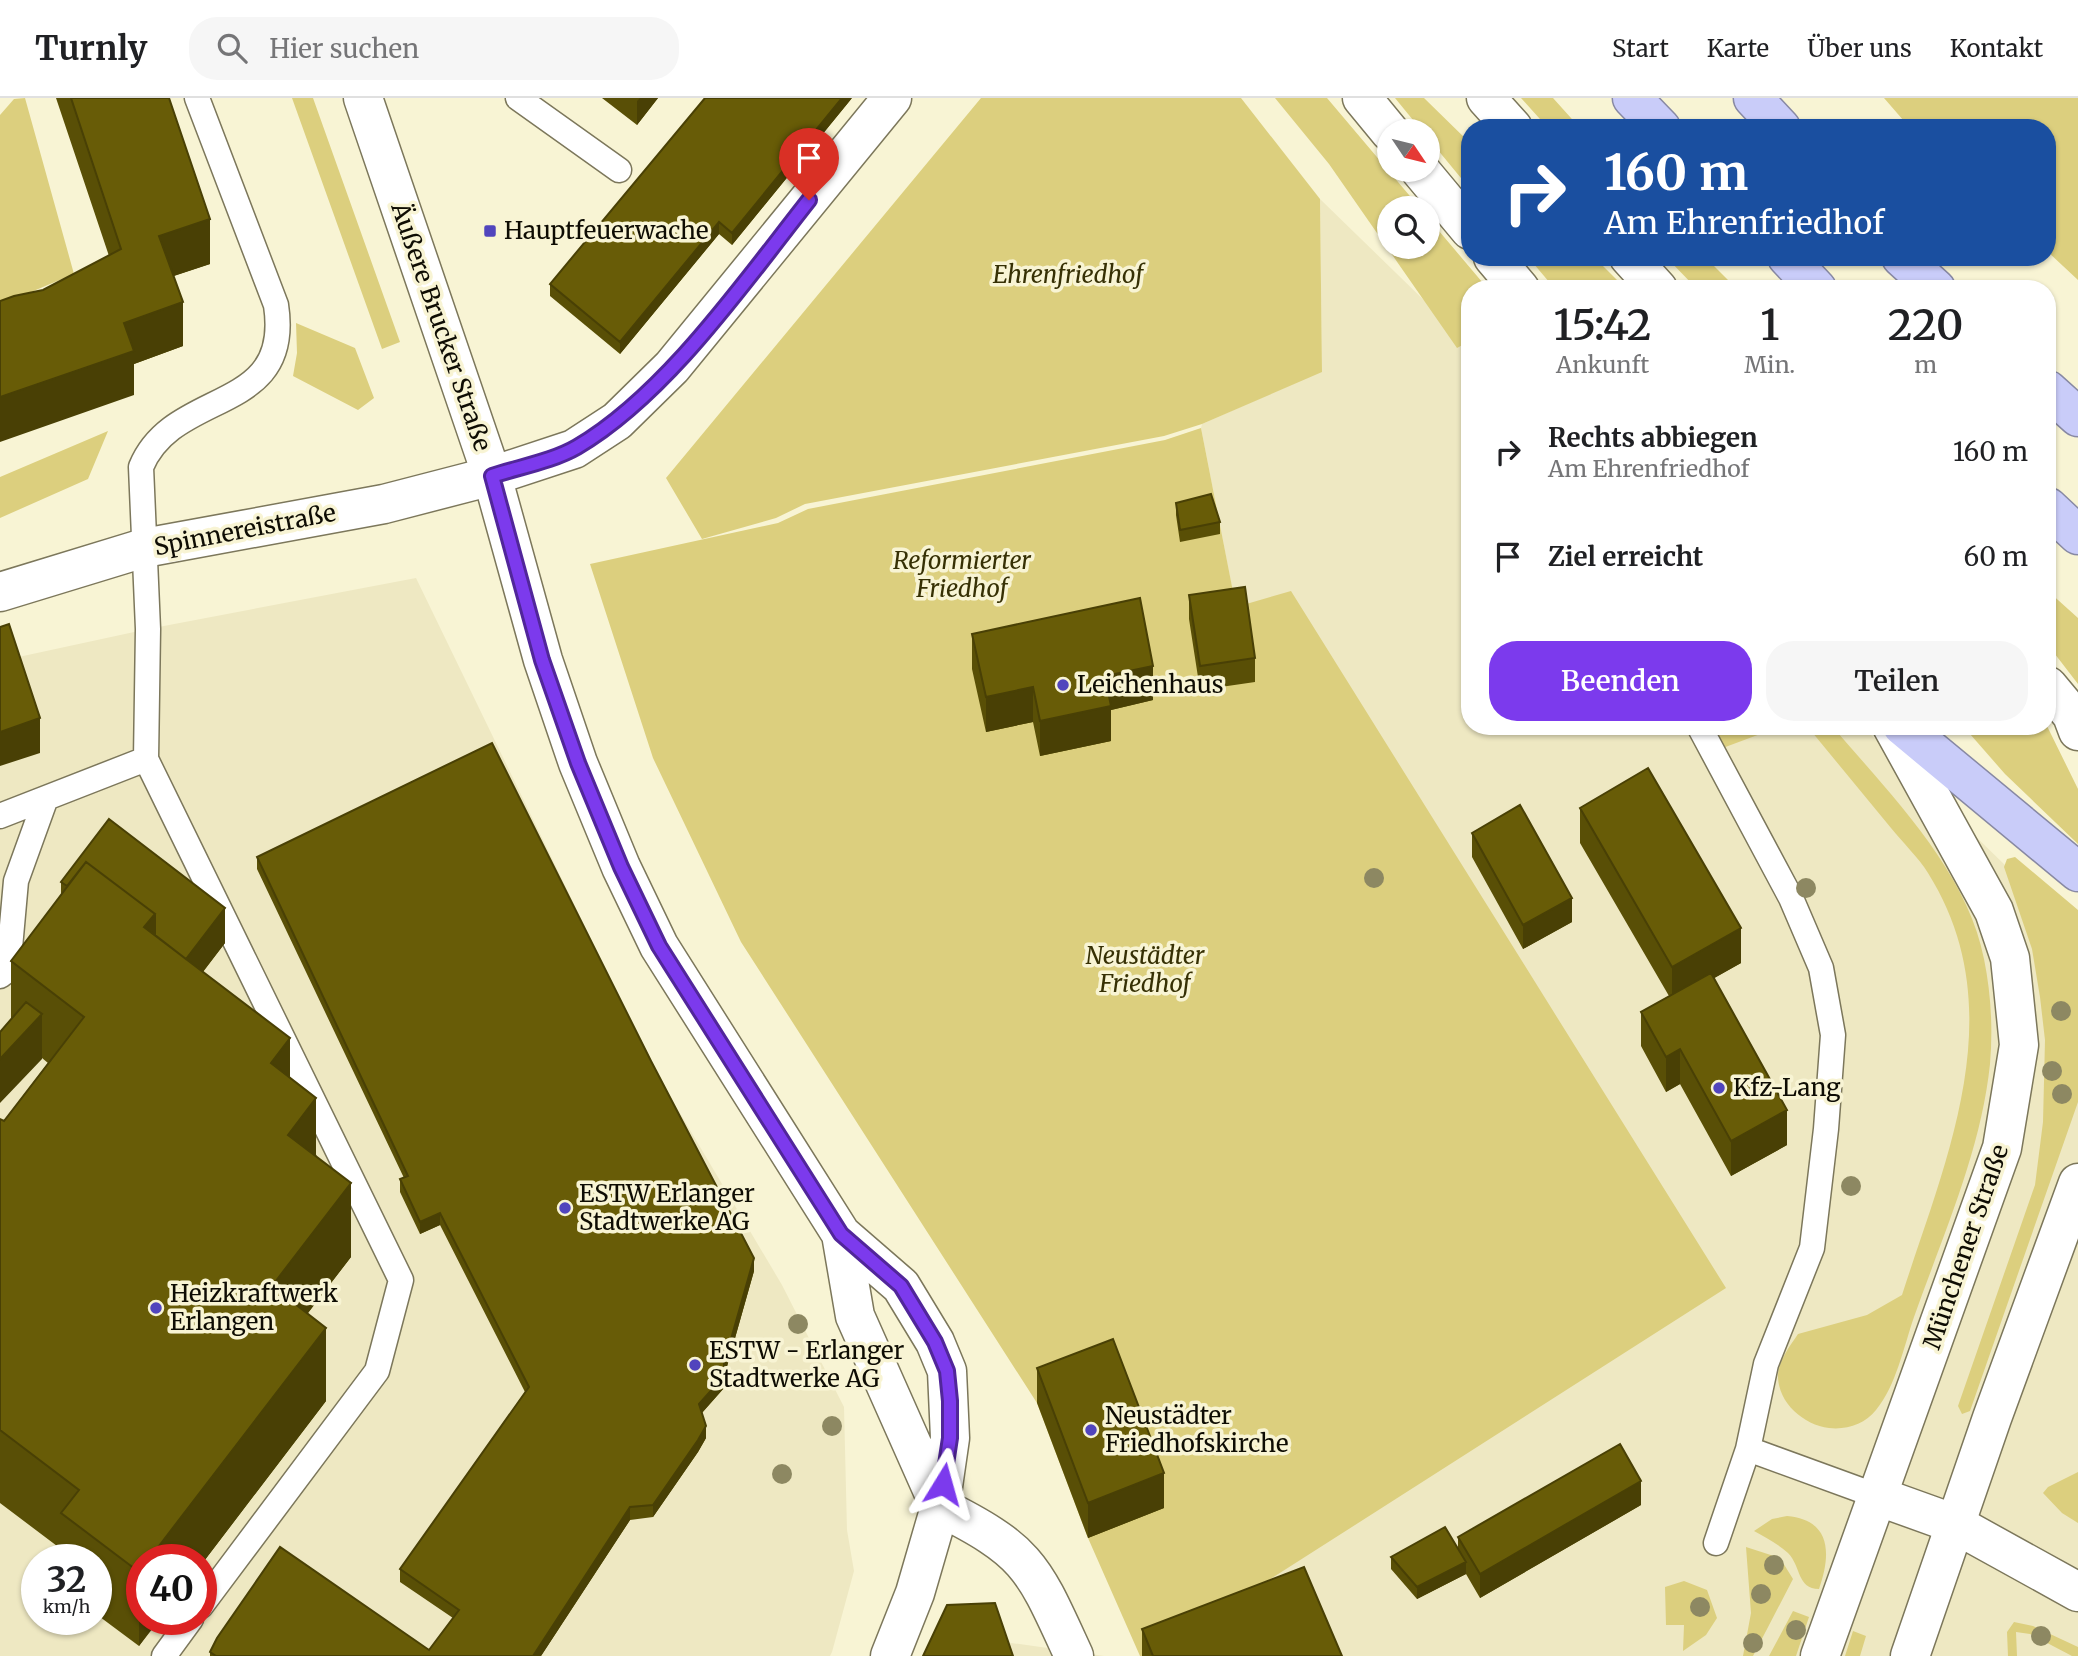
<!DOCTYPE html>
<html lang="de">
<meta charset="utf-8">
<style>
:root{--surface:#fff;--page:#f6f6f6;--text:#202124;--muted:#757577;--line:#e0e0e0;--accent:#7c3aed}
body{margin:0;font-family:Merriweather,serif;background:var(--page);color:var(--text);height:100vh;display:flex;flex-direction:column;font-size:26px;white-space:nowrap}
*{box-sizing:border-box;margin:0}
p{font-size:23px;color:var(--muted)}
.icon{flex:none;width:38px;height:38px;fill:none;stroke:currentColor;stroke-width:2;stroke-linecap:round;stroke-linejoin:round}
.map{position:relative;flex:1;overflow:hidden}
.details{position:absolute;left:1461px;top:182px;width:595px;height:455px;display:flex;flex-direction:column;background:var(--surface);border-radius:28px;box-shadow:0 2px 5px #0004}
.details>*{flex:none}
.banner{position:absolute;left:1461px;top:21px;width:595px;height:147px;border-radius:28px;box-shadow:0 2px 5px #0004;background:#1a4fa0;color:#fff;overflow:hidden}
.needle{width:46px;rotate:125deg}
.buttons{position:absolute;left:1377px;top:21px;display:grid;gap:14px}
.buttons a{display:grid;place-items:center;width:63px;height:63px;border-radius:50%;background:var(--surface);box-shadow:0 2px 5px #0004;font-size:35px}
.speed{position:absolute;left:21px;top:1446px;display:flex;gap:14px;font-size:35px;font-weight:700;text-align:center}
.speed>*{display:grid;place-content:center;width:91px;height:91px;border-radius:50%;background:var(--surface);box-shadow:0 2px 5px #0004;line-height:1}
.speed small{font-size:18px;font-weight:400}
.speed .limit{border:10px solid #d22;background:#fff;color:#111}
.pin{position:absolute;display:grid;place-items:center;width:60px;height:60px;color:#fff;margin:-72px -30px;border-radius:50% 50% 50% 0;rotate:-45deg;box-shadow:0 0 7px #0007}
.pin .icon{rotate:45deg}
.me{position:absolute;width:77px;margin:-38px;rotate:8deg;stroke-linejoin:round;filter:drop-shadow(0 0 5px #0008)}
.turn{display:flex;align-items:center;gap:24px;height:147px;padding:0 28px;font-size:32px}
.turn .icon{width:91px;height:91px;stroke-width:2.5}
.turn b{display:block;font-size:49px;line-height:60px}
.eta{display:flex;justify-content:space-evenly;align-items:center;height:119px;text-align:center}
.eta b{font-size:42px;font-weight:600;line-height:49px}
.primary-button{display:flex;gap:14px;margin-top:auto;padding:14px 28px}
.primary-button a{flex:1;height:80px;border-radius:28px;background:var(--accent);color:#fff;font-size:28px;font-weight:600;line-height:80px;text-align:center}
.primary-button a+a{background:var(--page);color:var(--text)}
ul{padding:0;list-style:none}
li{display:flex;align-items:center;gap:21px;height:105px;padding:0 28px}
li div{flex:1}
li b{display:block;font-size:26px}
li em{font-style:normal}
header{display:flex;align-items:center;gap:42px;box-sizing:border-box;height:98px;padding:0 35px;background:var(--surface);border-bottom:2px solid var(--line)}
header strong{font-size:33px}
nav{display:flex;gap:38px;margin-inline-start:auto;font-size:24px}
.search{width:490px;height:63px;background:var(--page);display:flex;align-items:center;gap:18px;box-sizing:border-box;padding:0 24px;border-radius:28px;color:var(--muted);font-size:26px}
.map>svg:first-child{display:block}
.built{fill:#eee8c2;fill-rule:evenodd}
.green{fill:#dccf7e}
.lines{fill:none;stroke-linecap:round;stroke-linejoin:round}
.service-casing{stroke:#7c775b;stroke-width:27}
.minor-casing{stroke:#7c775b;stroke-width:41}
.tertiary-casing{stroke:#7c775b;stroke-width:41}
.secondary-casing{stroke:#7c775b;stroke-width:41}
.motorway-casing{stroke:#8889a3;stroke-width:41}
.service{stroke:#fff;stroke-width:24}
.minor{stroke:#fff;stroke-width:38}
.tertiary{stroke:#fff;stroke-width:38}
.secondary{stroke:#fff;stroke-width:38}
.motorway{stroke:#c9ccf9;stroke-width:38}
.tree{fill:#8d8862}
.wall{fill:#594f06}
.shaded-wall{fill:#494005}
.building{fill:#685c07;stroke:#494005;stroke-width:2}
.route-casing{stroke:#51269a;stroke-width:18}
.route{stroke:#7c3aed;stroke-width:12}
.poi-dot{fill:#5145bd;stroke:#f8f4d4;stroke-width:2.5}
.labels{text-anchor:middle;stroke-width:7;stroke-linejoin:round;paint-order:stroke}
.poi-label{font-size:24px;fill:#0e0c03;stroke:#f8f4d4;text-anchor:start}
.park-label{font-size:24px;font-style:italic;fill:#363004;stroke:#f8f4d4}
.street-label{font-size:24px;fill:#0e0c03;stroke:#f8f4d4}
</style>
<header>
<strong>Turnly</strong>
<div class="search"><svg class="icon" aria-label="search" viewBox="0 0 24 24"><circle cx="10" cy="10" r="6"/><path d="M15 15l6 6"/></svg>Hier suchen</div>
<nav><a>Start</a><a>Karte</a><a>Über uns</a><a>Kontakt</a></nav>
</header>
<div class="map">
<svg width="2078" height="1558" viewBox="0 0 2078 1558">
<rect width="100%" height="100%" fill="#f8f4d4"/>
<path class="built" d="M1320,101L1470,247V628H1862L2078,838V1558H1150L1236,510L1201,330L1202,326L1322,273Z
M416,480L655,973L782,1187L844,1309L847,1432L854,1473L832,1554L830,1558H0V563L148,531ZM37,1461H96V1521H37ZM142,1461H201V1521H142Z
M962,1538L1104,1558H951Z"/>
<path class="green" d="M25,0L74,176L0,207V17L14,1Z
M292,0H313L400,244L382,251Z
M981,0H1241L1320,101L1322,274L1202,326L1164,338L805,406L776,420L702,441L666,380Z
M1275,0H1327L1420,110H1390V149H1428V120L1488,191H1470V243L1457,250L1329,66Z
M1395,0H1424L1470,45V91L1428,40V33H1422Z
M1521,0H1553L1580,30H1548Z
M1884,0H2078V182L2048,154V30H1910Z
M1528,159H1594L1626,191H1555Z
M1666,159H1705L1737,191H1697Z
M296,225L355,250L374,300L358,312L293,278L297,255Z
M1201,330L1236,509L1291,493L1726,1190L1150,1558H1140L1088,1440L1037,1305L741,844L653,660L590,466L778,425L808,411L1165,342Z
M108,333L88,381L0,420V379Z
M2048,493L2078,520V586L2048,547Z
M1709,628H1763V635L1720,651Z
M1807,628H1832C1889,695 1967,772 1984,861C1991,895 1993,931 1990,966C1981,1053 1943,1137 1914,1219C1904,1248 1896,1288 1876,1312C1865,1326 1847,1332 1829,1330C1804,1327 1778,1305 1778,1278C1778,1263 1790,1248 1798,1236L1867,1217L1902,1197C1946,1060 2014,912 1928,775C1918,759 1903,745 1891,730C1863,696 1835,662 1807,628Z
M1963,628H2047L2078,691V746L2005,676Z
M2015,759L2078,812V1004L1970,1313L1962,1316L1958,1308L2035,1087L2043,1024L2045,942L2040,899L2032,851L2004,769L2007,761Z
M2078,1374V1425L2062,1415L2043,1395L2048,1389Z
M1787,1418C1832,1422 1831,1457 1819,1491C1797,1491 1801,1468 1788,1455C1778,1446 1765,1439 1754,1433L1772,1421Z
M1746,1449L1780,1460L1793,1481L1753,1558H1743L1751,1515Z
M1684,1483L1707,1492L1717,1520L1706,1537L1683,1553L1684,1527H1666L1665,1489Z
M1793,1513L1809,1519L1796,1558H1769Z
M2014,1524L2033,1528L2078,1549V1558H2072L2030,1536L2016,1534L2017,1558H2008L2007,1534Z
M1853,1533L1866,1538L1860,1558H1845Z"/>
<g class="lines">
<g class="service-casing">
<path id="service" d="M197,0L276,207C293,318 174,289 141,369L148,531L146,661L401,1182L377,1273L201,1508
M518,0L619,72
M1699,628L1791,800L1821,870L1833,937L1826,1031L1812,1150L1766,1266L1748,1351L1716,1445
M0,718L146,661
M0,878L8,872L16,783L46,700
M1748,1351L1877,1398
M164,1558L191,1521"/>
</g>
<g class="minor-casing">
<path id="minor" d="M0,494L144,450L384,406L492,378
M1877,1398L1955,1426L2078,1494"/>
</g>
<g class="tertiary-casing">
<path id="tertiary" d="M363,0L492,378L543,562L578,665L621,769L659,848L841,1136L901,1188L935,1244L947,1273L950,1340L940,1409L915,1495L890,1558
M492,378L574,351L617,323L672,269L892,0
M841,1136L855,1218L939,1407
M940,1409C1030,1454 1033,1469 1074,1558"/>
</g>
<g class="secondary-casing">
<path id="secondary" d="M1362,0L1390,34
M1486,0L1513,30
M1420,72L1470,132
M1493,159L1520,191
M1629,159L1658,191
M2048,588L2072,617L2078,633
M1820,1558L2002,1050L2019,947L2010,860L1994,813L1892,628
M1910,1558L1992,1320L2078,1085"/>
</g>
<g class="motorway-casing">
<path id="motorway" d="M1632,0L1661,30
M1753,0L1781,30
M1787,159L1817,191
M1901,159L1936,191
M2048,292L2078,319
M2048,409L2078,437
M1902,628L2078,774"/>
</g>
<use href="#service" class="service"/>
<use href="#minor" class="minor"/>
<use href="#tertiary" class="tertiary"/>
<use href="#secondary" class="secondary"/>
<use href="#motorway" class="motorway"/>
</g>
<g class="tree">
<circle cx="1374" cy="780" r="10"/>
<circle cx="1806" cy="790" r="10"/>
<circle cx="2061" cy="913" r="10"/>
<circle cx="2052" cy="973" r="10"/>
<circle cx="2062" cy="996" r="10"/>
<circle cx="1851" cy="1088" r="10"/>
<circle cx="798" cy="1226" r="10"/>
<circle cx="832" cy="1328" r="10"/>
<circle cx="782" cy="1376" r="10"/>
<circle cx="1774" cy="1467" r="10"/>
<circle cx="1761" cy="1496" r="10"/>
<circle cx="1700" cy="1509" r="10"/>
<circle cx="1796" cy="1532" r="10"/>
<circle cx="2041" cy="1538" r="10"/>
<circle cx="1753" cy="1545" r="10"/>
</g>
<path class="wall" d="M56,0H169L210,166L173,178L183,248L134,266V297L43,192L109,158Z
M602,0H658L637,27Z
M852,0L732,147L719,136L620,256L550,198V186Z
M1176,405L1220,424V436L1180,444L1176,417Z
M1189,497L1255,560V584L1200,592L1189,521Z
M972,536L1153,602L1111,612V643L1040,658L1033,624L986,634L972,571Z
M1580,710L1741,865L1714,880L1787,1047L1731,1078L1680,986L1666,994L1641,948V914L1669,898L1580,745Z
M1472,735L1572,824L1523,851L1472,759Z
M257,759L754,1173L724,1279V1290L702,1315L706,1340L698,1354L653,1419L630,1422L541,1558H210V1554L429,1552L453,1520L400,1484V1471L525,1294L440,1127L420,1136L400,1094V1081L404,1080L257,771Z
M61,784L225,845L203,874L290,980L351,1159L307,1216L326,1303L201,1467V1461L139,1548L96,1516V1461H61V1451L0,1405V1021L4,1023L48,965L42,960L11,921V863L61,797Z
M1037,1270L1164,1410L1088,1440L1037,1305Z
M1641,1407L1480,1500L1466,1476L1417,1501L1391,1471V1459L1458,1451V1439Z
M1142,1531L1342,1558H1142Z"/>
<path class="shaded-wall" d="M640,0H658L637,27V3Z
M842,0H852L732,147V135Z
M210,121V166L159,183V138Z
M719,124V136L620,256V244Z
M183,204V248L134,266V297L0,344V299L124,225Z
M1153,568V602L1111,612V643L1040,658V623L1105,578Z
M1033,589V624L986,634V599Z
M40,620V655L0,668V634Z
M1572,800V824L1523,851V827Z
M225,810V845L167,920V885Z
M155,816V876L144,829Z
M1741,830V865L1672,904V869Z
M42,916V961L0,1005V961Z
M290,940V1013L271,965Z
M1680,951V986L1666,994V959Z
M316,1000V1073L288,1037Z
M1787,1012V1047L1731,1078V1043Z
M351,1085V1159L272,1262V1188Z
M440,1115V1127L420,1136V1124Z
M754,1160V1173L724,1279V1266Z
M326,1230V1303L201,1467V1461H149Z
M724,1278V1290L699,1318V1306Z
M706,1328V1340L698,1354L653,1419V1407Z
M1164,1375V1410L1088,1440V1405Z
M1641,1383V1407L1480,1500V1476Z
M630,1409V1422L541,1558H533Z
M1466,1464V1476L1417,1501V1489Z
M142,1471V1521H160L139,1548V1474Z"/>
<path class="building" d="M71,0H169L210,121L159,138L183,204L124,225L134,253L0,299V203L14,198L43,192L121,151Z
M705,0H842L732,135L719,124L620,244L550,186Z
M1211,396L1220,424L1180,432L1176,405Z
M1245,489L1255,560L1200,568L1189,497Z
M1140,500L1153,568L1105,578L1111,608L1040,623L1033,589L986,599L972,536Z
M9,526L40,620L0,634V529Z
M492,645L651,963L754,1160L724,1266V1278L699,1306L706,1328L698,1342L653,1407L630,1409L533,1558H216L210,1554L217,1540L280,1449L429,1552L459,1512L400,1471L529,1289L440,1115L420,1124L400,1081L408,1078L257,759Z
M1648,670L1741,830L1672,869L1580,710Z
M1520,707L1572,800L1523,827L1472,735Z
M109,721L225,810L186,861L155,837V816L86,764L67,788L61,784Z
M86,764L155,816L144,829L290,940L271,965L316,1000L288,1037L351,1085L272,1188L326,1230L149,1461H142V1471L139,1474L61,1415L79,1392L0,1332V1021L4,1023L84,919L11,863Z
M1711,875L1787,1012L1731,1043L1680,951L1666,959L1641,914Z
M26,904L42,916L0,961V934Z
M1113,1241L1164,1375L1088,1405L1037,1270Z
M1620,1346L1641,1383L1480,1476L1458,1439Z
M1445,1429L1466,1464L1417,1489L1391,1459Z
M1304,1469L1342,1558H1153L1142,1531Z
M995,1505L1013,1558H923L947,1507Z"/>
<g class="lines">
<g class="route-casing">
<path id="route" d="M809,102C745,183 666,297 577,349C553,363 519,369 492,378L542,562L578,665L621,769L659,848L841,1136L901,1188L935,1244L947,1273L950,1303V1340L943,1386"/>
</g>
<use href="#route" class="route"/>
</g>
<g class="poi-dot">
<rect x="483" y="126" width="14" height="14" rx="3.5"/>
<circle cx="1063" cy="587" r="7"/>
<circle cx="1719" cy="990" r="7"/>
<circle cx="565" cy="1110" r="7"/>
<circle cx="156" cy="1210" r="7"/>
<circle cx="695" cy="1267" r="7"/>
<circle cx="1091" cy="1332" r="7"/>
</g>
<g class="labels">
<g class="poi-label">
<text x="504" y="141">Hauptfeuerwache</text>
<text x="1077" y="595">Leichenhaus</text>
<text x="1733" y="998">Kfz-Lang</text>
<text x="579" y="1104">ESTW Erlanger<tspan x="579" dy="28">Stadtwerke AG</tspan></text>
<text x="170" y="1204">Heizkraftwerk<tspan x="170" dy="28">Erlangen</tspan></text>
<text x="709" y="1261">ESTW - Erlanger<tspan x="709" dy="28">Stadtwerke AG</tspan></text>
<text x="1105" y="1326">Neustädter<tspan x="1105" dy="28">Friedhofskirche</tspan></text>
</g>
<g class="park-label">
<text x="1068" y="185">Ehrenfriedhof</text>
<text x="962" y="471">Reformierter<tspan x="962" dy="28">Friedhof</tspan></text>
<text x="1145" y="866">Neustädter<tspan x="1145" dy="28">Friedhof</tspan></text>
</g>
<g class="street-label">
<text transform="translate(441 229) rotate(71)" y="8">Äußere Brucker Straße</text>
<text transform="translate(245 432) rotate(-11)" y="8">Spinnereistraße</text>
<text transform="translate(1966 1149) rotate(-71)" y="8">Münchener Straße</text>
</g>
</g>
</svg>
<div class="buttons">
<a><svg class="needle" viewBox="-14 -14 28 28"><path d="M0-13l5 13h-10z" fill="#e53935"/><path d="M0 13l5-13h-10z" fill="#757577"/></svg></a>
<a><svg class="icon" aria-label="search" viewBox="0 0 24 24"><circle cx="10" cy="10" r="6"/><path d="M15 15l6 6"/></svg></a>
</div>
<div class="speed"><div>32<small>km/h</small></div><div class="limit">40</div></div>
<div class="pin" style="left:809px;top:102px;background:#d93025"><svg class="icon" aria-label="arrive" viewBox="0 0 24 24"><path d="M6 21V4h12l-3 4 3 4H6"/></svg></div>
<svg class="me" style="left:943px;top:1386px" viewBox="-20 -20 40 40"><path d="M0-17L14 15 0 8-14 15z" fill="#7c3aed" stroke="#fff" stroke-width="4"/></svg>
<div class="banner">
<div class="turn"><svg class="icon" aria-label="right" viewBox="0 0 24 24"><path d="M7 20v-9h11M14 6l5 5-5 5"/></svg><div><b>160 m</b>Am Ehrenfriedhof</div></div>
</div>
<section class="details">
<div class="eta">
<div><b>15:42</b><p>Ankunft</p></div>
<div><b>1</b><p>Min.</p></div>
<div><b>220</b><p>m</p></div>
</div>
<ul>
<li><svg class="icon" aria-label="right" viewBox="0 0 24 24"><path d="M7 20v-9h11M14 6l5 5-5 5"/></svg><div><b>Rechts abbiegen</b><p>Am Ehrenfriedhof</p></div><em>160 m</em></li>
<li><svg class="icon" aria-label="arrive" viewBox="0 0 24 24"><path d="M6 21V4h12l-3 4 3 4H6"/></svg><div><b>Ziel erreicht</b></div><em>60 m</em></li>
</ul>
<div class="primary-button"><a>Beenden</a><a>Teilen</a></div>
</section>
</div>
